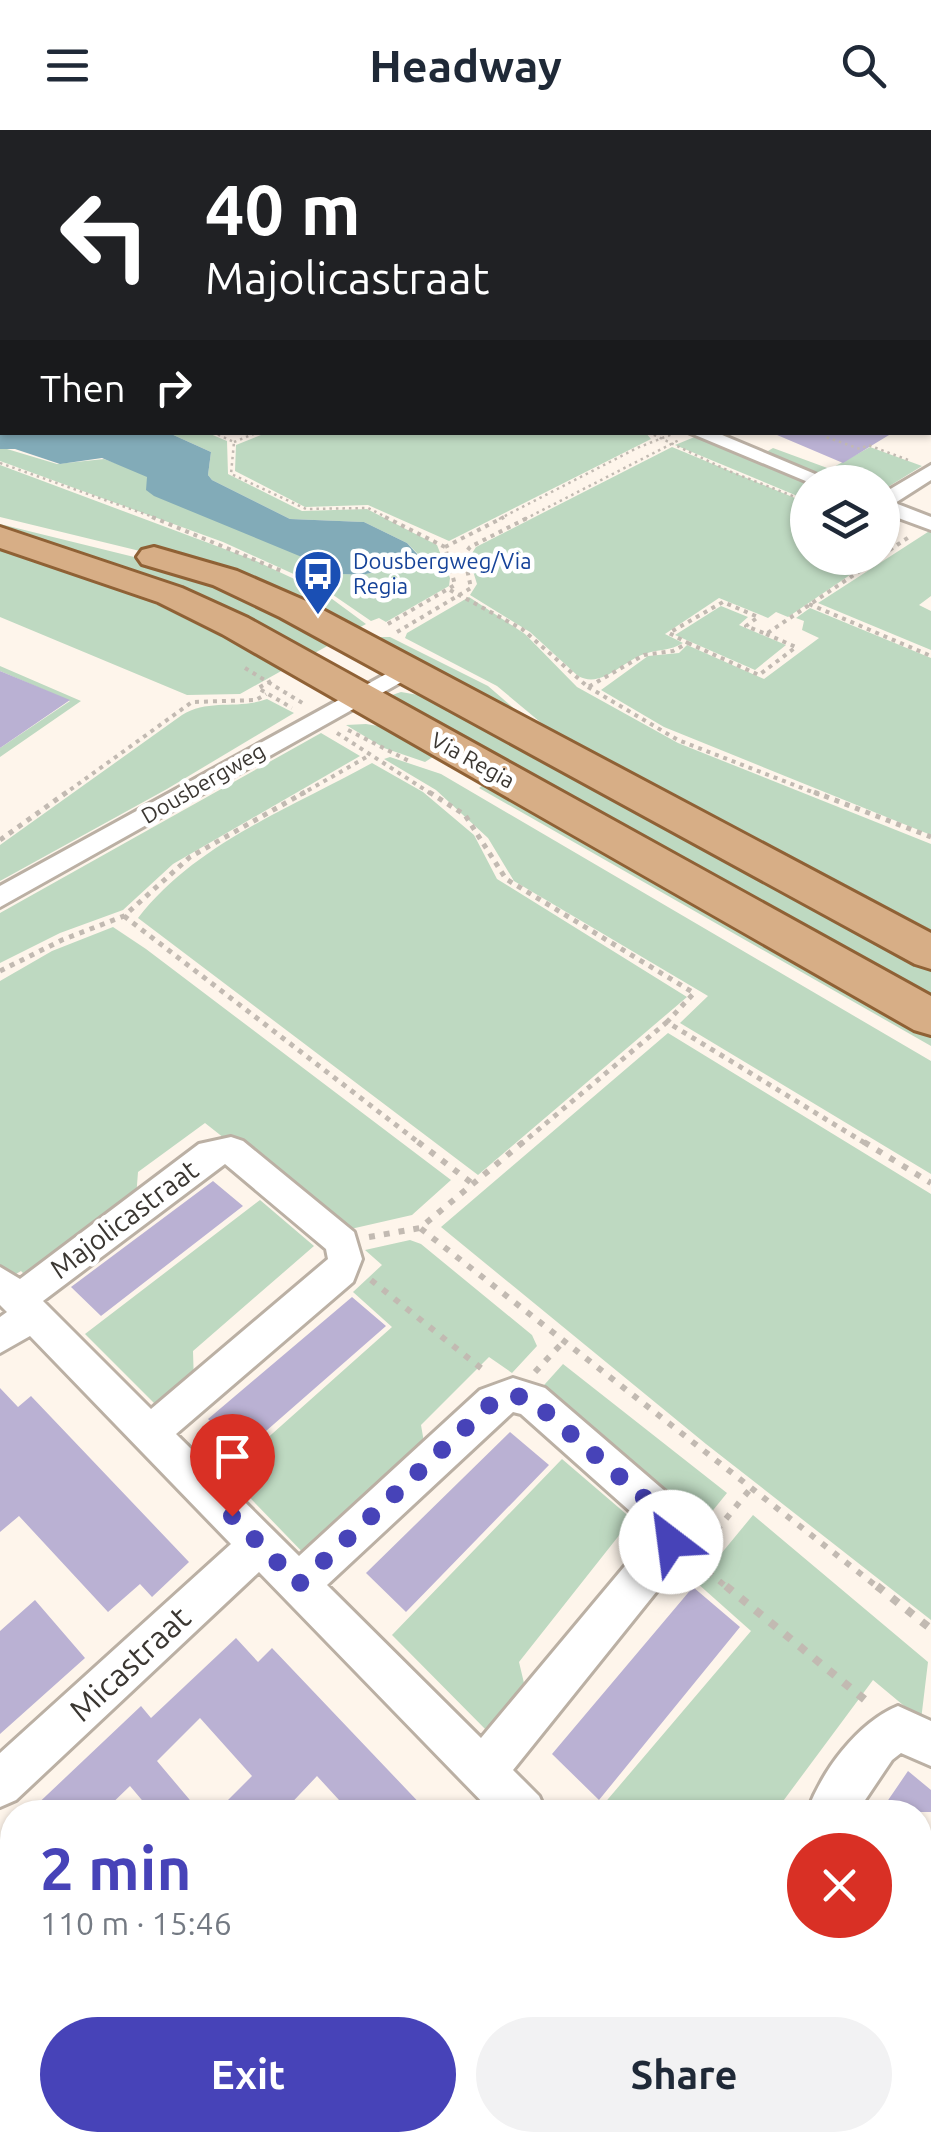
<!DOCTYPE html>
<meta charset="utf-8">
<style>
:root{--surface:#fff;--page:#f2f2f3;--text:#1f2937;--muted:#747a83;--accent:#4743b8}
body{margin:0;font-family:Ubuntu,sans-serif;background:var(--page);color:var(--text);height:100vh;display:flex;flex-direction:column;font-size:38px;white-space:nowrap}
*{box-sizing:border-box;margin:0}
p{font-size:32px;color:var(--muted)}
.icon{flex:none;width:55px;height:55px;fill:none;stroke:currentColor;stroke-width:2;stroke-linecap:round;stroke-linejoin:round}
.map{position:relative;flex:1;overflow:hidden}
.sheet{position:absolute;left:0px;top:1670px;width:932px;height:352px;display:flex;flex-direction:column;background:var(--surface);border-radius:40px 40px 0 0;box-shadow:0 2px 8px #0004}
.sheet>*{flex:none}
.hud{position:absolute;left:0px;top:0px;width:932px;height:305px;box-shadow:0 2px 8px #0004;background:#202124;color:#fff;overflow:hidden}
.tools{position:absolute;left:790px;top:335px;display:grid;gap:20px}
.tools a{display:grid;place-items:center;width:110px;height:110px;border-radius:50%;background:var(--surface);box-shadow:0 2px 8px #0004;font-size:50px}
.pin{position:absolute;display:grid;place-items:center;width:85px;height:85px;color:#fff;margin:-102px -42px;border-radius:50% 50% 50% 0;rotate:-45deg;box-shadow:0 0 10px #0007}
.pin .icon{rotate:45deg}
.me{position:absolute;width:110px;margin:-55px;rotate:330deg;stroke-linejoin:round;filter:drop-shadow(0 0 8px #0008)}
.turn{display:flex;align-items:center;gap:35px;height:210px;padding:0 40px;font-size:45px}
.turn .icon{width:130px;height:130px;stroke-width:2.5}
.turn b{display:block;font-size:70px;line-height:85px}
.then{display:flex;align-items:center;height:95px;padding:0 40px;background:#0003;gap:20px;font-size:38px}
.round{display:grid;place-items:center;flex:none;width:105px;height:105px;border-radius:52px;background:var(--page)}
.head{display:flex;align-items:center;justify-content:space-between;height:170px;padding:0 40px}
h1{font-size:60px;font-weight:600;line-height:75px;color:var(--accent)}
.cta{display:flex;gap:20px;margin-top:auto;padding:20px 40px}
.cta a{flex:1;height:115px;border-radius:60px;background:var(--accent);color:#fff;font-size:40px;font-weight:600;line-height:115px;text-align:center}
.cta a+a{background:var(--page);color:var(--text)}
header{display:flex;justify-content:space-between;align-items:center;height:130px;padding:0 40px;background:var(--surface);font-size:45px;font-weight:600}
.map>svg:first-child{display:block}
.green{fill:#bed9c1}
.water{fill:#82abb8}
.building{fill:#bab1d3}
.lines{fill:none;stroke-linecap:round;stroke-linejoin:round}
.lane-casing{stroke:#bbb0a4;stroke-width:4}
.street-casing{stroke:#bbb0a4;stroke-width:6}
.primary-casing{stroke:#8f6135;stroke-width:6}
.path-far4{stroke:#c2bab2;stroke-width:2.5;stroke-dasharray:2.5 4;stroke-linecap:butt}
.path-far3{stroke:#c2bab2;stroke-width:4;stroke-dasharray:4 5;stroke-linecap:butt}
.path-far2{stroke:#c2bab2;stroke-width:5;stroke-dasharray:5 6;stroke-linecap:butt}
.path-far1{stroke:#c2bab2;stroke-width:6;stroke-dasharray:6 9;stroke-linecap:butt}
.path{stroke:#c2bab2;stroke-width:8;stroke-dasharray:8 11;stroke-linecap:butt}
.lane{fill:#fff;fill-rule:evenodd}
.street{fill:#fff;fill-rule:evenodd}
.primary{fill:#d7ae86;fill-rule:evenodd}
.route{stroke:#4743b8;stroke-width:18;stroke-dasharray:0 32.4}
.labels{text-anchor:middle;stroke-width:9;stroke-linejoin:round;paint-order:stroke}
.far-transit-label{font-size:22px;fill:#164399;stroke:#fff;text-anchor:start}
.far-street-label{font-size:22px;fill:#3b3732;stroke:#fff}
.street-label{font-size:28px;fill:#3b3732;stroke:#fff}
.near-street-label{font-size:32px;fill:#3b3732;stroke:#fff}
</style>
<header><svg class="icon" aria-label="menu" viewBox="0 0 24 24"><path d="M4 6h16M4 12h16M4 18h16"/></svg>Headway<svg class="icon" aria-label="search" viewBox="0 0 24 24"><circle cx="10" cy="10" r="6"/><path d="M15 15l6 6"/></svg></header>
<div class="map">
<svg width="931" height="2022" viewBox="0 0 931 2022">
<rect width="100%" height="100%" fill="#fef5eb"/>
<path class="green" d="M645,302L651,309L449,411L368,375L305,377L235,341L236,315L266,303Z
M169,303H208L227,311L228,344L302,381L367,379L437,415L450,448L449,456L386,492L379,488L371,491L320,456L223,412L0,331V319H7L57,334L104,329L140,342L344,444L361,445L420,433L419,425L407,413L364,392L290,389L212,350L208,345L211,322Z
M697,306L809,352L807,370L675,315Z
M672,317L807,373L808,428H875L788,487L776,482L768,488L719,468L665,504L683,513C670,521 658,519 644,524C623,531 602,559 578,546L530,502L470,465L477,454L469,428L476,417Z
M870,317L922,336L883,360L882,352H841L763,324L773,318L830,339Z
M0,335L254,430L324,463L366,494L353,501L327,482L317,486L144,422L0,387Z
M0,394L187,440L340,509L302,530L0,404Z
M931,400V466L919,475L931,481V520L818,473Z
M0,412L174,473L292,535L240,564L187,565L0,487Z
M469,467L525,504L577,557L678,613L931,714V800L545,596L497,556L405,508L407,503Z
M721,476L748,487L739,495L786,515L755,540L675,505Z
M810,478L931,528V705L664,597L601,560L648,526L679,523L687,515L764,549L819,508L802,500L804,491L796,488Z
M380,507H390L488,556L532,594L368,514Z
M0,536L81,571L0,627V618L70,571L0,541Z
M401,562L436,568L931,830V882L383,568Z
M267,569L294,583L167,659L0,751V715L182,585C209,568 238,580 267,569Z
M366,594L384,597L436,625L425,632L384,618L346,595Z
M321,603L360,626L173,734L123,780L60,803L0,833V783Z
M390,627L441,644L931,931V1044L680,893L708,866L514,751L488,708L436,660L384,629Z
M372,633L423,662L474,705L497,749L687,867L478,1045L138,788C196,713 291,678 372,633Z
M486,653L931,906V916L479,658Z
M113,797L146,819L451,1050L412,1085L342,1101L205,993L138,1042L136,1068L27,1147L21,1141L11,1147L0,1135V851L52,821Z
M668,903L931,1064V1490L706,1314L441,1097Z
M260,1070L314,1116L193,1221L194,1255L162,1281L85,1204Z
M410,1110L421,1114L532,1205L537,1216L512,1243L489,1227L421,1295L426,1324L312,1432L227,1344L392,1197L353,1162L382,1135L365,1120Z
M563,1234L727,1363L697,1400L536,1264Z
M562,1329L632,1389L519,1532L528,1570L495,1609L392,1505Z
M753,1385L928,1532L921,1590L873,1550L775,1682H597L751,1501L697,1453Z
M931,1759V2022H926L914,2010H920V1776Z"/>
<path class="water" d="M0,293L2,302L169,303L211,322L208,345L212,350L290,389L364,392L407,413L419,426L420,433L361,445L343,444L154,366L146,360L147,347L102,328L60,334L15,319H0Z"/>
<path class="building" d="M770,302H894L843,333Z
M0,541L70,570L0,618Z
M213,1051L243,1076L101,1186L71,1157Z
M352,1167L386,1196L242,1322L208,1289Z
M0,1258L18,1277L31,1266L189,1432L152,1467L140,1454L108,1482L19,1386L0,1402Z
M510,1302L549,1335L406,1482L366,1443Z
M693,1457L740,1497L599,1670L552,1624Z
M35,1470L85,1528L0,1604V1501Z
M236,1508L258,1532L272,1518L428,1682H350L317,1646L283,1682H216L252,1646L200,1588L157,1631L200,1682H152L130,1656L103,1682H29L141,1576L151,1588Z
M908,1641L931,1660V1682H880Z"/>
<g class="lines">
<g class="lane-casing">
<path id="lane" d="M930,64H931V68H930Z"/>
</g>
<g class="street-casing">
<path id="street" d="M66,0H78L79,2H67Z
M165,0H177L178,2H166Z
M264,0H277L278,2H265Z
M377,0H390L391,2H378Z
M462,0H476L477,2H463Z
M546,0H560L561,2H547Z
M630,0H645L646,2H631Z
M796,0H811L812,2H797Z
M0,40H2V48H0Z
M930,78H931V86H930Z
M930,143H931V153H930Z
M930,262H931V273H930Z
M688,302H715L834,352H808Z
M931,335V350L895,373L931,387V400L882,382V364Z
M406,533L418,540L414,545L0,777V756Z
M231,1007L243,1011L354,1102L362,1129L353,1152L176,1304L299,1426L480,1260L513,1248L545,1258L681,1375L691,1412L685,1426L513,1640L539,1666L546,1682H492L259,1442L16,1670L0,1677V1623L231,1414L30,1206L0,1223V1187L7,1182L0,1175V1137L20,1149L199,1014ZM225,1034L326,1119L328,1129L151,1279L43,1171ZM513,1282L521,1284L649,1398L650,1406L481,1608L327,1455Z
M898,1576L931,1591V1636L901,1623L892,1630L857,1682H807C822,1641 857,1593 898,1576Z
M269,2010H326L321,2022H264Z
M819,2010H878L883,2022H824Z"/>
</g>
<g class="primary-casing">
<path id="primary" d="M0,397L182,458L248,488L931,866V905L914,900L222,504L158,472L0,418Z
M154,417L237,441L306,471L931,803V839L915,834L280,487L213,455L142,434L137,427L142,420Z"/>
</g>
<path class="path-far4" d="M212,302L234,312L231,344L306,379L368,378L390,389
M648,302L729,341L808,372
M823,302L826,307L860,319L868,315L911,331
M234,312L258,302
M0,333L159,389
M499,389L637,318L675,303
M525,389L681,309"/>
<path class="path-far3" d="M152,387L284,442
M385,387L445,417L455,455L386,495
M445,417L504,387
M882,425L909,407
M450,460L522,499L588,557L644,525L673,521L688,513L669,503L723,472L758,487L746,496L766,504L879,428
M809,474L931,526
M397,502L471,458L464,425L470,417L529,387
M688,513L759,545L796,517L766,504
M245,538L304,574
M271,551L258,558L292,578
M588,557L678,610L820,665
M348,600L409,631
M337,603L433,665
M63,665L192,572L256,570L266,564
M300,665L370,625"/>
<path class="path-far2" d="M429,662L465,685L506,749L694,863L667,892L868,1015
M814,662L931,707
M0,710L67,662
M124,786L422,1015
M0,841L62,810L124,786L190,727L305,662
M520,1015L667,892"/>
<path class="path-far1" d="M418,1012L473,1054
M523,1012L420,1098L880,1459
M864,1012L931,1053
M369,1107L420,1098
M371,1150L487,1243
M535,1242L564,1211
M707,1412L751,1358
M696,1432L729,1459"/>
<path class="path" d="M726,1456L870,1574
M877,1456L931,1499"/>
<use href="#lane" class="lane"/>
<use href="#street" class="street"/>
<use href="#primary" class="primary"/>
</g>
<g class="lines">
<path class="route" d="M232,1386L299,1454L493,1272L514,1265L532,1270L667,1388L671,1412"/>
</g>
<defs>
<g id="bus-pin" transform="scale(2.5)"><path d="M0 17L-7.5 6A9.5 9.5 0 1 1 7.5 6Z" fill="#1a4fb4" stroke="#fff"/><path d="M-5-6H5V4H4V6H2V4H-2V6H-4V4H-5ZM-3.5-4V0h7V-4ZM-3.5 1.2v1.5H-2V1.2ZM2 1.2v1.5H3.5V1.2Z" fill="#fff"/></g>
</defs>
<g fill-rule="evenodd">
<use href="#bus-pin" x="318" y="444"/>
</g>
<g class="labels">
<g class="far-transit-label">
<text x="353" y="439">Dousbergweg/Via<tspan x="353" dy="25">Regia</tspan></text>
</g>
<g class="far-street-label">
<text transform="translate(473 630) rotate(29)" y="8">Via Regia</text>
<text transform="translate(203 653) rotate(-30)" y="8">Dousbergweg</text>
</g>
<g class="street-label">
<text transform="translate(124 1089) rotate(-37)" y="10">Majolicastraat</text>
</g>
<g class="near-street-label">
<text transform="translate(130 1534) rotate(-43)" y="11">Micastraat</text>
</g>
</g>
</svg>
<div class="tools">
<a><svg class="icon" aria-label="layers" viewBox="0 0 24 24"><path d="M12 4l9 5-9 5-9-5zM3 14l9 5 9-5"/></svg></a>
</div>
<div class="pin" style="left:232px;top:1386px;background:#d93025"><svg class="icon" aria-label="arrive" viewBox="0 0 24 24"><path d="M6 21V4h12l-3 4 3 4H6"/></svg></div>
<svg class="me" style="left:671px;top:1412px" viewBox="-20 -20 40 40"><circle r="19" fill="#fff"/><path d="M0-13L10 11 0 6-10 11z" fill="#4743b8"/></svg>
<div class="hud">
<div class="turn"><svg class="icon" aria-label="left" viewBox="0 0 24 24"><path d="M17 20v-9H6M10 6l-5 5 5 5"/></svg><div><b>40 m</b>Majolicastraat</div></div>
<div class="then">Then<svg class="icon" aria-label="right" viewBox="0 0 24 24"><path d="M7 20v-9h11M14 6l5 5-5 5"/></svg></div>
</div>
<section class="sheet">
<div class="head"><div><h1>2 min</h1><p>110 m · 15:46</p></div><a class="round" style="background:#d93025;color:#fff"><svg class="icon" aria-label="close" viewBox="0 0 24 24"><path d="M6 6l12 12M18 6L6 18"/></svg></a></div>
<div class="cta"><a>Exit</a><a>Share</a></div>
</section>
</div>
